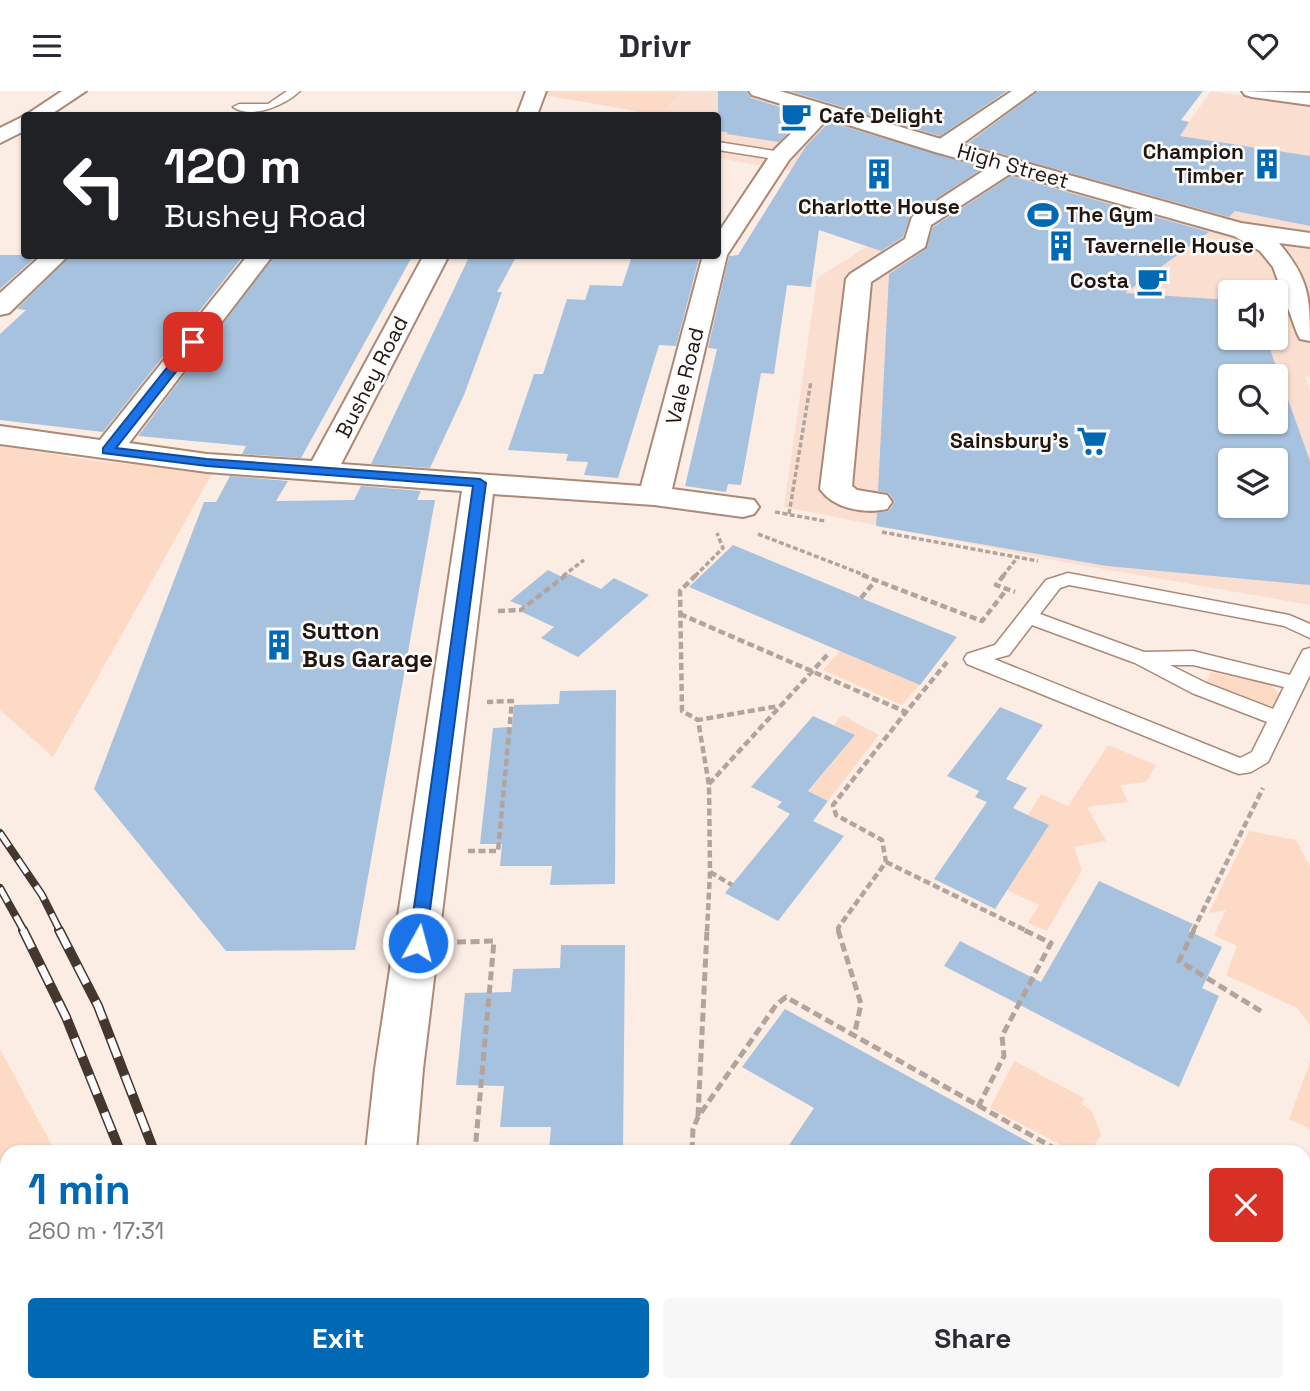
<!DOCTYPE html>
<meta charset="utf-8">
<style>
:root{--surface:#fff;--page:#f7f7f7;--text:#2b2b33;--muted:#7c7c81;--accent:#0168b4}
body{margin:0;font-family:"Space Grotesk",sans-serif;background:var(--page);color:var(--text);height:100vh;display:flex;flex-direction:column;font-size:26px;white-space:nowrap}
*{box-sizing:border-box;margin:0}
p{font-size:23px;color:var(--muted)}
.icon{flex:none;width:38px;height:38px;fill:none;stroke:currentColor;stroke-width:2;stroke-linecap:round;stroke-linejoin:round}
.map{position:relative;flex:1;overflow:hidden}
.sheet{position:absolute;left:0px;top:1054px;width:1311px;height:247px;display:flex;flex-direction:column;background:var(--surface);border-radius:21px 21px 0 0;box-shadow:0 2px 5px #0004}
.sheet>*{flex:none}
.banner{position:absolute;left:21px;top:21px;width:700px;height:147px;border-radius:7px;box-shadow:0 2px 5px #0004;background:#202124;color:#fff;overflow:hidden}
.controls{position:absolute;left:1218px;top:189px;display:grid;gap:14px}
.controls a{display:grid;place-items:center;width:70px;height:70px;border-radius:7px;background:var(--surface);box-shadow:0 2px 5px #0004;font-size:35px}
.pin{position:absolute;display:grid;place-items:center;width:60px;height:60px;color:#fff;margin:-30px;border-radius:14px;box-shadow:0 4px 10px #0006}
.me{position:absolute;width:77px;margin:-38px;rotate:7deg;stroke-linejoin:round;filter:drop-shadow(0 0 5px #0008)}
.turn{display:flex;align-items:center;gap:24px;height:147px;padding:0 28px;font-size:32px}
.turn .icon{width:91px;height:91px;stroke-width:2.5}
.turn b{display:block;font-size:49px;line-height:60px}
.round{display:grid;place-items:center;flex:none;width:74px;height:74px;border-radius:7px;background:var(--page)}
.overview{display:flex;align-items:center;justify-content:space-between;height:119px;padding:0 28px}
h1{font-size:42px;font-weight:700;line-height:52px;color:var(--accent)}
.primary-button{display:flex;gap:14px;margin-top:auto;padding:14px 28px}
.primary-button a{flex:1;height:80px;border-radius:7px;background:var(--accent);color:#fff;font-size:28px;font-weight:700;line-height:80px;text-align:center}
.primary-button a+a{background:var(--page);color:var(--text)}
header{display:flex;justify-content:space-between;align-items:center;height:91px;padding:0 28px;background:var(--surface);font-size:32px;font-weight:700}
.map>svg:first-child{display:block}
.built{fill:#fadfd0;fill-rule:evenodd}
.green{fill:#fddac5}
.building{fill:#a7c2de;fill-rule:evenodd}
.lines{fill:none;stroke-linecap:round;stroke-linejoin:round}
.lane-casing{stroke:#ab8976;stroke-width:3}
.street-casing{stroke:#ab8976;stroke-width:4}
.secondary-casing{stroke:#ab8976;stroke-width:4}
.path-far2{stroke:#b2a49c;stroke-width:3.5;stroke-dasharray:5 2.5;stroke-linecap:butt}
.path-far1{stroke:#b2a49c;stroke-width:4.5;stroke-dasharray:7 3.5;stroke-linecap:butt}
.path{stroke:#b2a49c;stroke-width:5;stroke-dasharray:9 4.5;stroke-linecap:butt}
.lane{fill:#fff;fill-rule:evenodd}
.street{fill:#fff;fill-rule:evenodd}
.secondary{fill:#fff;fill-rule:evenodd}
.rail-far1-casing{stroke:#44372f;stroke-width:8}
.rail-casing{stroke:#44372f;stroke-width:10}
.rail-far1{stroke:#fdfdfd;stroke-width:5;stroke-dasharray:16;stroke-linecap:butt}
.rail{stroke:#fdfdfd;stroke-width:7;stroke-dasharray:20;stroke-linecap:butt}
.route{fill:#1a73e8;stroke:#114b97;stroke-width:2}
.labels{text-anchor:middle;stroke-width:5;stroke-linejoin:round;paint-order:stroke}
.far-poi-label{font-size:21px;font-weight:bold;fill:#21150d;stroke:#fdfdfd;text-anchor:start}
.far-street-label{font-size:21px;fill:#21150d;stroke:#fdfdfd}
.poi-label{font-size:24px;font-weight:bold;fill:#21150d;stroke:#fdfdfd;text-anchor:start}
</style>
<header><svg class="icon" aria-label="menu" viewBox="0 0 24 24"><path d="M4 6h16M4 12h16M4 18h16"/></svg>Drivr<svg class="icon" aria-label="heart" viewBox="0 0 24 24"><path d="M12 20l-8-8c-3-5 5-10 8-4 3-6 11-1 8 4z"/></svg></header>
<div class="map">
<svg width="1310" height="1300" viewBox="0 0 1310 1300">
<rect width="100%" height="100%" fill="#fcede4"/>
<path class="built" d="M684,0H959L1006,14L1021,6L1163,32L1167,27L1189,31L1211,0L1310,15V286L1305,285L1310,300V514L1058,470L784,416L817,187L904,132L791,80L718,67V24H658ZM1230,201H1276V247H1230ZM1230,285H1276V331H1230ZM1230,369H1276V415H1230Z"/>
<path class="green" d="M547,0H684L658,24L544,4Z
M0,355L98,370L213,381L53,666L0,619Z
M840,560L920,594L902,614L823,579Z
M1211,581L1271,594L1279,603L1275,615H1268L1207,590Z
M842,624L879,644L828,710L809,700L855,644L834,634Z
M1108,654L1156,674L1146,691L1120,694L1128,711L1087,716L1106,750L1074,756L1082,779L1047,840L1028,832L1039,814L1007,799L1049,734L1028,724L1041,703L1068,715Z
M1249,740L1296,749L1310,776V934L1297,917L1226,884L1237,855L1214,844L1226,819L1209,822Z
M0,958L55,1060H7V1079L0,1080Z
M1014,970L1084,1007L1082,1013L1092,1020L1101,1043L1092,1060H1073L990,1017Z
M1310,971V1038L1289,1028Z"/>
<path class="building" d="M718,0H746L751,7L806,24L779,51L727,43V41L718,40Z
M789,0H1007L940,45Z
M1038,0H1203L1181,29L1189,31L1180,45L1310,65V135L1235,120L1229,126L967,53Z
M829,31L983,77L911,124L903,146L881,160L819,139L811,196L787,194L774,283L761,282L741,394L728,393L726,401L685,395L717,258L708,257L729,165L738,164L806,55Z
M1011,85L1209,141L1125,202L1230,209V247H1266L1310,370V494L1107,475L876,435L877,422L889,420L895,411L889,402L878,400L889,183L926,158L933,136ZM1230,285H1276V331H1230ZM1230,369H1276V415H1230Z
M0,164H38L0,198Z
M71,164H244L103,341L0,329V243L26,219L17,218Z
M275,164H413L301,367L242,363L246,355L138,345Z
M470,164L516,166L497,201H502L464,304L430,377L371,373Z
M655,164H700L676,255L659,254L618,387L584,384L588,371L566,370L568,363L508,359L534,283H543L567,208L585,209L590,194L622,195L632,165Z
M230,385L288,390L276,410L354,409L361,395L421,400L417,409H435L355,859L226,860L94,698L204,411H216Z
M733,454L861,507L957,546L920,594L689,496Z
M548,479L564,487L569,483L601,498L614,487L649,504L578,566L541,547L554,536L522,521L527,517L510,510Z
M616,599L615,793L550,794L552,775H500L502,753H480L493,637L512,636L514,614L559,613L560,600Z
M1000,616L1043,634L1006,688L1027,697L1013,717L1049,734L995,818L934,788L987,711L975,706L979,700L947,685Z
M813,625L855,644L808,700L828,710L813,730L844,745L778,830L725,802L790,723L777,716L782,711L751,696Z
M1099,790L1193,833L1189,840L1222,856L1202,897L1219,905L1179,996L944,875L960,850L1041,891Z
M561,854H625L623,1060H549L551,1036H500L504,995L456,994L465,902L511,901L513,878L560,877Z
M785,918L1045,1060H785L814,1017L742,976Z"/>
<g class="lines">
<g class="lane-casing">
<path id="lane" d="M287,0H300C285,14 252,29 233,16L239,13H268Z
M718,51L781,61L787,65L781,69L718,59Z
M1068,482L1289,524L1310,533V547L1284,535L1069,494L1060,497L1040,523L1144,561L1193,560L1290,584L1303,559L1310,557V584L1268,671L1251,681L1239,683L1231,680L967,573L964,568L967,563L995,554L1046,489ZM1032,534L1135,572L1192,602L1267,631L1252,661L1240,667L994,568L1009,564ZM1170,574H1193L1284,596L1273,618L1206,592Z"/>
</g>
<g class="street-casing">
<path id="street" d="M62,0H86L50,24H26Z
M526,0H546L537,24H517Z
M1012,0H1035L951,61H935L932,56L935,51Z
M1242,0L1310,2V14L1252,6L1245,4Z
M825,14L832,16L835,20L789,69L727,164L672,398L754,409L759,416L754,423L743,426L654,414L493,403L423,978L416,1060H366L375,978L462,400L207,381L0,353V335L100,349L248,164H273L129,352L207,363L312,370L424,164H449L341,373L641,395L703,164H718V142L773,60L818,16Z
M24,25V40L0,52V37Z
M1008,67L1016,69L1019,74L1016,79L931,134L925,156L871,191L852,395L857,399L887,404L892,411L887,418C865,423 834,418 820,398L846,188L850,183L905,148L912,126L1000,69Z
M42,164H69L9,222L0,224V202Z
M944,1293H1000L1001,1300H945Z"/>
</g>
<g class="secondary-casing">
<path id="secondary" d="M749,0H780L951,51L1241,132L1310,142V156L1279,152C1309,188 1310,205 1310,250L1300,248L1297,242L1273,176L1260,160L1234,145L935,61L752,4Z
M1304,1254L1310,1255V1300H1283L1280,1293H1304Z
M291,1293H376L373,1300H289Z"/>
</g>
<path class="path-far2" d="M775,421L825,430
M789,423L811,290
M882,441L1038,470
M758,443L867,485
M563,485L584,469
M695,485L723,457L717,442
M1003,485L1017,467"/>
<path class="path-far1" d="M696,484L680,500L682,620L698,629
M862,484L982,530L1007,498
M1004,484L996,494L1015,501
M861,507L876,489
M498,520L521,519L566,484
M680,523L906,621L947,571
M709,693L829,562
M468,760H498L512,610L487,611
M886,771L1027,840
M710,781L732,794
M707,840L710,781L709,694L698,629L779,615
M839,840L838,837L886,771L882,749L836,724L833,714L906,621
M1193,840L1263,697"/>
<path class="path" d="M838,839L861,913L854,945
M1194,839L1179,870L1264,922
M457,851L494,850L475,1060
M978,1016L1004,965L1002,945L1051,852L1024,839
M698,1025L707,839
M692,1060L693,1038L698,1026L776,914L786,906L1059,1060"/>
<use href="#lane" class="lane"/>
<use href="#street" class="street"/>
<use href="#secondary" class="secondary"/>
<g class="rail-far1-casing">
<path id="rail-far1" d="M0,742L42,804L60,840
M0,797L24,840"/>
</g>
<g class="rail-casing">
<path id="rail" d="M23,839L66,926L120,1060
M59,839L98,915L154,1060
M181,1293L182,1300
M219,1293L220,1300"/>
</g>
<use href="#rail-far1" class="rail-far1"/>
<use href="#rail" class="rail"/>
</g>
<path class="route" d="M193,248L198,251L197,254L116,357L207,368L480,388L486,392L425,857L418,859L412,857L409,852L473,395L207,375L103,362V357L189,249Z"/>
<defs>
<g id="cafe-bare" transform="scale(2.415)"><path d="M-5.5-4.5H6V0H3Q3 3.5 0 3.5H-2.5Q-5.5 3.5-5.5 0ZM3-3.2v2h1.7v-2ZM-6 4.5H4V6H-6Z" fill="#0168b4" stroke="#fdfdfd" stroke-width="2.5" paint-order="stroke"/></g>
<g id="building-bare" transform="scale(2.415)"><path d="M-4-6H4V6H1V3H-1V6H-4ZM-2.5-4.3h1.7v1.8h-1.7ZM.8-4.3h1.7v1.8H.8ZM-2.5-1h1.7V.8h-1.7ZM.8-1h1.7V.8H.8Z" fill="#0168b4" stroke="#fdfdfd" stroke-width="2.5" paint-order="stroke"/></g>
<g id="stadium-bare" transform="scale(2.415)"><path d="M0-5a6.5 5 0 1 0 0 10a6.5 5 0 1 0 0-10ZM-3.5-1.8h7v3.6h-7Z" fill="#0168b4" stroke="#fdfdfd" stroke-width="2.5" paint-order="stroke"/></g>
<g id="supermarket-bare" transform="scale(2.415)"><path d="M-6-5.5h2.5l.6 2H6L4.5 2H-2.5L-4.4-4H-6ZM-1.5 3.2a1.3 1.3 0 1 0 .1 0ZM3 3.2a1.3 1.3 0 1 0 .1 0Z" fill="#0168b4" stroke="#fdfdfd" stroke-width="2.5" paint-order="stroke"/></g>
</defs>
<g fill-rule="evenodd">
<use href="#cafe-bare" x="796" y="25"/>
<use href="#building-bare" x="1267" y="73"/>
<use href="#building-bare" x="879" y="83"/>
<use href="#stadium-bare" x="1043" y="124"/>
<use href="#building-bare" x="1061" y="155"/>
<use href="#cafe-bare" x="1152" y="190"/>
<use href="#supermarket-bare" x="1092" y="350"/>
<use href="#building-bare" x="279" y="554"/>
</g>
<g class="labels">
<g class="far-poi-label">
<text x="819" y="32">Cafe Delight</text>
<text x="1244" y="68" text-anchor="end">Champion<tspan x="1244" dy="24">Timber</tspan></text>
<text x="879" y="123" text-anchor="middle">Charlotte House</text>
<text x="1066" y="131">The Gym</text>
<text x="1084" y="162">Tavernelle House</text>
<text x="1129" y="197" text-anchor="end">Costa</text>
<text x="1069" y="357" text-anchor="end">Sainsbury's</text>
</g>
<g class="far-street-label">
<text transform="translate(1013 75) rotate(16)" y="7">High Street</text>
<text transform="translate(685 285) rotate(-76)" y="7">Vale Road</text>
<text transform="translate(372 286) rotate(-63)" y="7">Bushey Road</text>
</g>
<g class="poi-label">
<text x="302" y="548">Sutton<tspan x="302" dy="28">Bus Garage</tspan></text>
</g>
</g>
</svg>
<div class="controls">
<a><svg class="icon" aria-label="sound" viewBox="0 0 24 24"><path d="M4 9h4l5-4v14l-5-4H4zM17 9q2 3 0 6"/></svg></a>
<a><svg class="icon" aria-label="search" viewBox="0 0 24 24"><circle cx="10" cy="10" r="6"/><path d="M15 15l6 6"/></svg></a>
<a><svg class="icon" aria-label="layers" viewBox="0 0 24 24"><path d="M12 4l9 5-9 5-9-5zM3 14l9 5 9-5"/></svg></a>
</div>
<div class="pin" style="left:193px;top:251px;background:#d93025"><svg class="icon" aria-label="arrive" viewBox="0 0 24 24"><path d="M6 21V4h12l-3 4 3 4H6"/></svg></div>
<svg class="me" style="left:418px;top:852px" viewBox="-20 -20 40 40"><circle r="17" fill="#1a73e8" stroke="#fff" stroke-width="3"/><path d="M0-11L8 9 0 5-8 9z" fill="#fff"/></svg>
<div class="banner">
<div class="turn"><svg class="icon" aria-label="left" viewBox="0 0 24 24"><path d="M17 20v-9H6M10 6l-5 5 5 5"/></svg><div><b>120 m</b>Bushey Road</div></div>
</div>
<section class="sheet">
<div class="overview"><div><h1>1 min</h1><p>260 m · 17:31</p></div><a class="round" style="background:#d93025;color:#fff"><svg class="icon" aria-label="close" viewBox="0 0 24 24"><path d="M6 6l12 12M18 6L6 18"/></svg></a></div>
<div class="primary-button"><a>Exit</a><a>Share</a></div>
</section>
</div>
